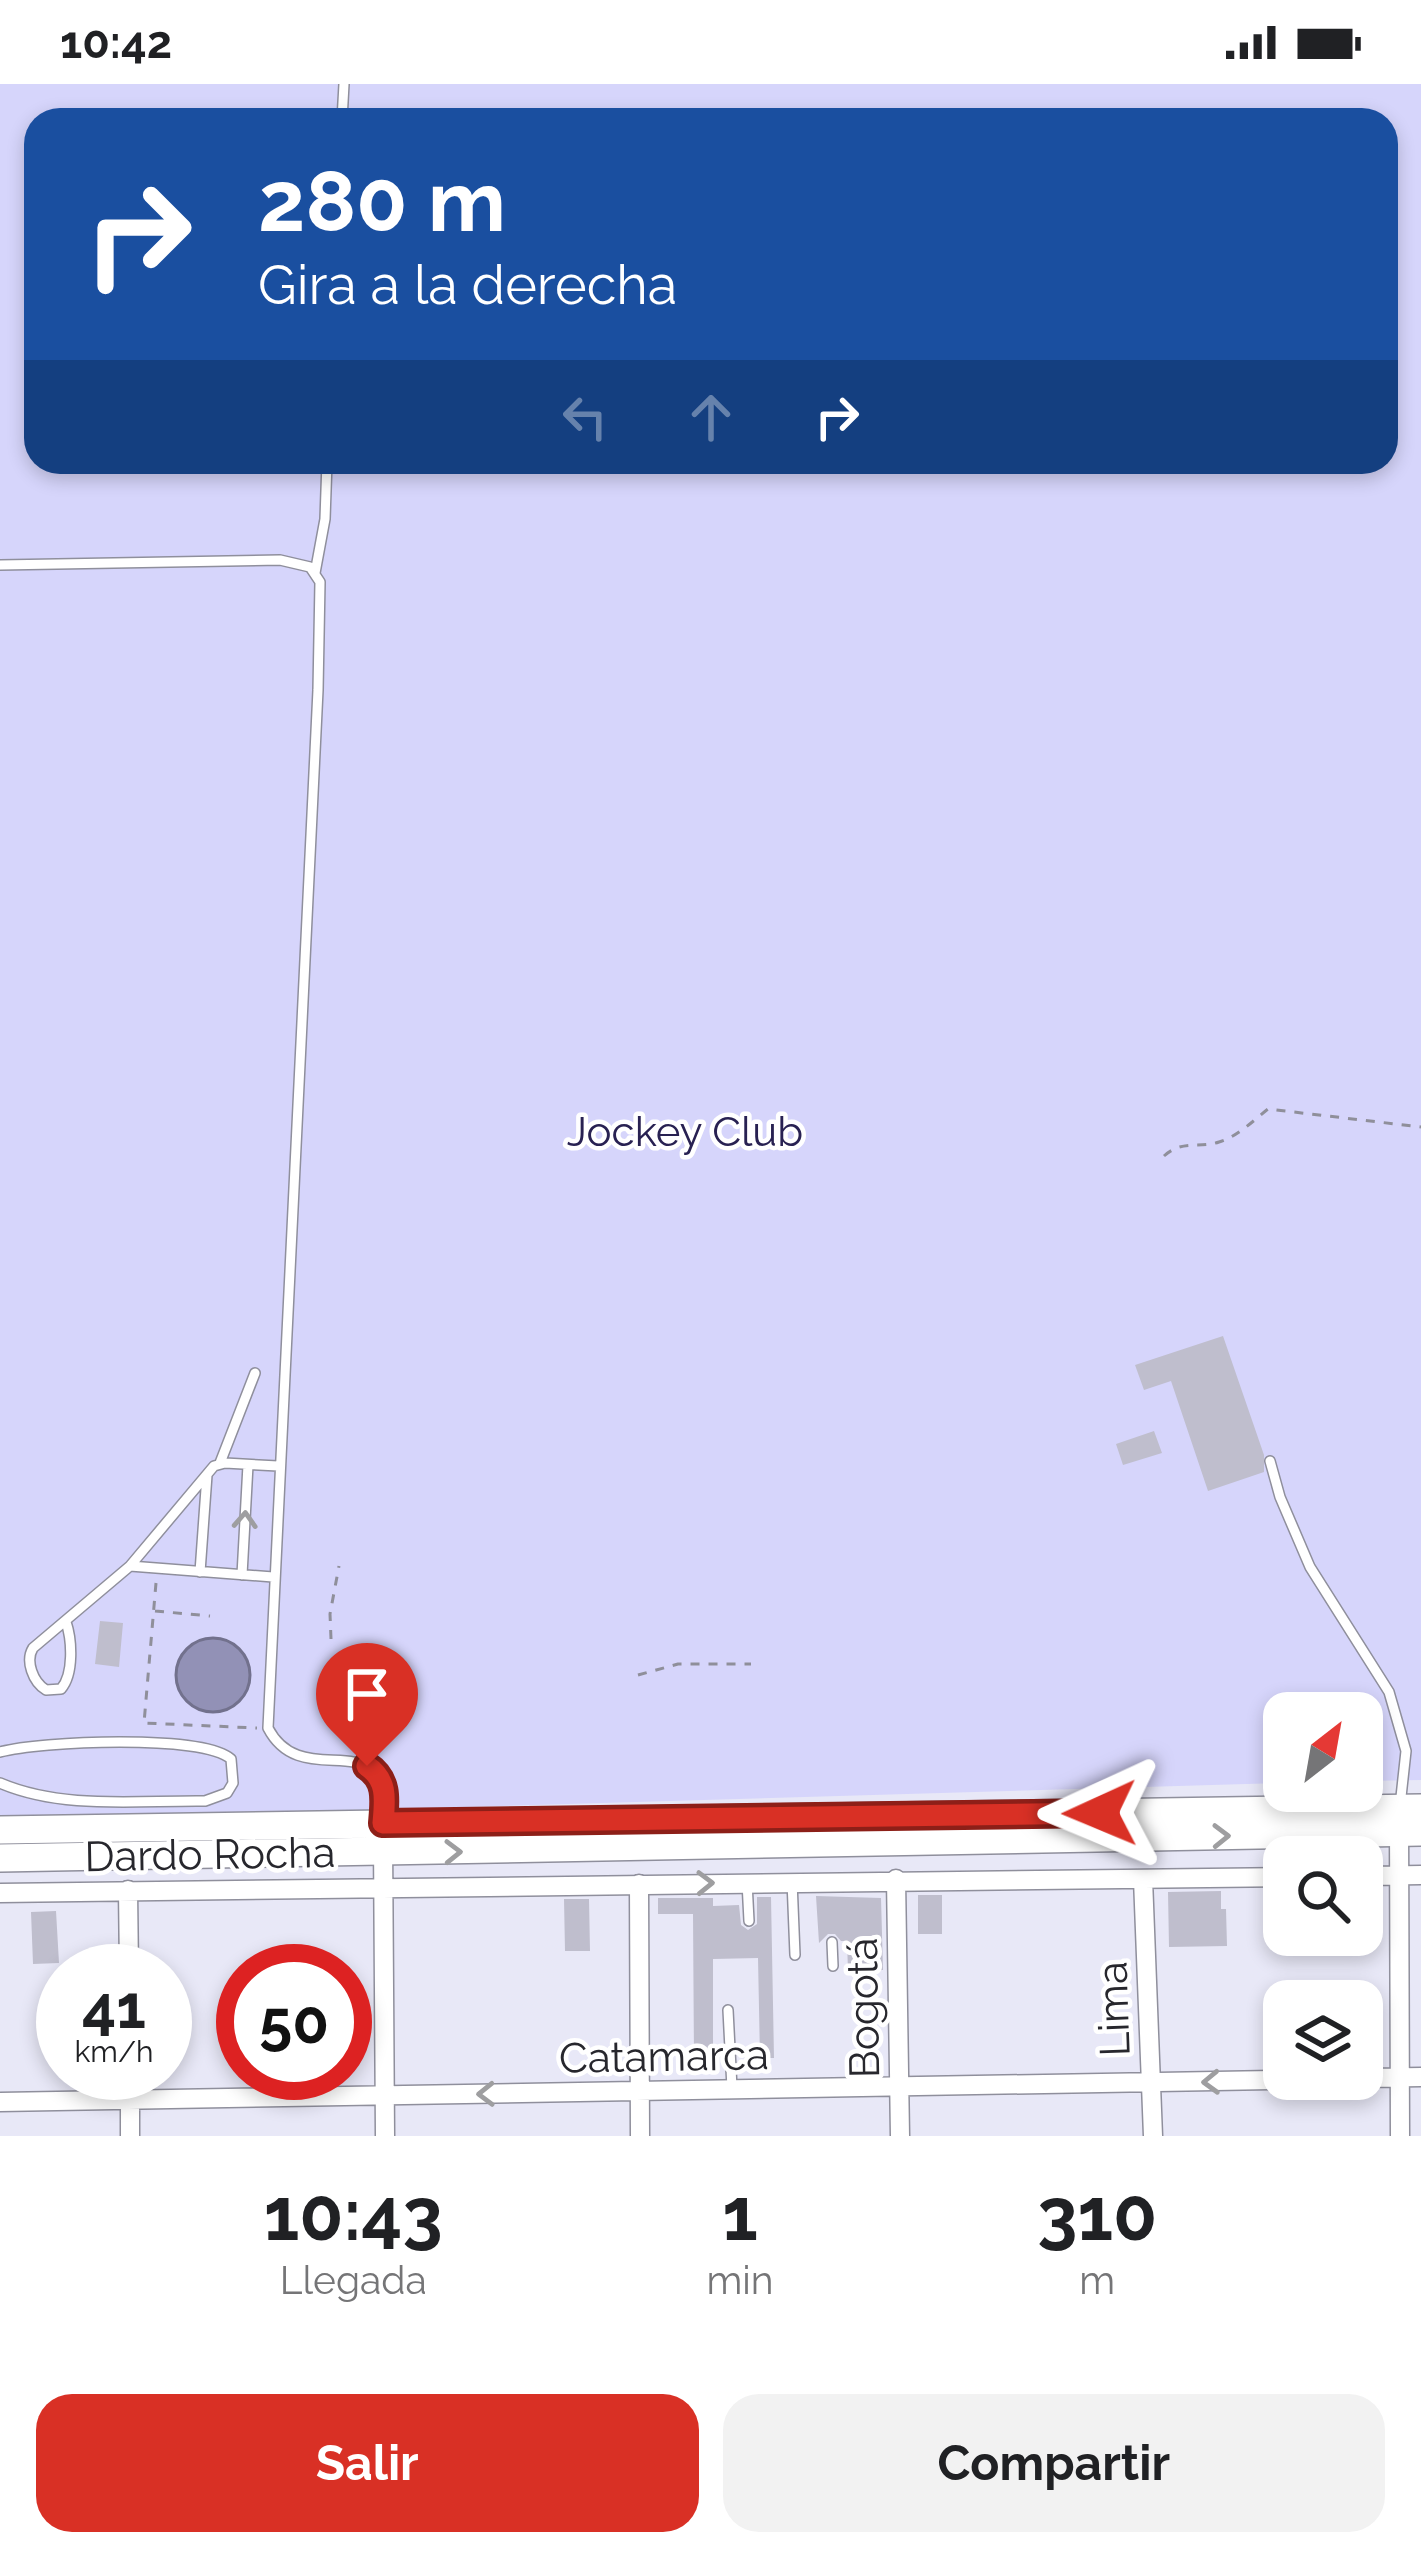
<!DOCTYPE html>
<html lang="es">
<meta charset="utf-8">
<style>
:root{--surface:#fff;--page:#f2f2f2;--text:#202124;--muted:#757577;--accent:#d93025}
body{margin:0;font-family:Raleway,sans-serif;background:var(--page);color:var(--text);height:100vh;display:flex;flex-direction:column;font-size:45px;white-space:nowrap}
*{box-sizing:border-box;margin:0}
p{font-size:39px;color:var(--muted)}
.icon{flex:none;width:66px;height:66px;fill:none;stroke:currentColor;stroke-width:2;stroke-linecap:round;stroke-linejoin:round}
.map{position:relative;height:2052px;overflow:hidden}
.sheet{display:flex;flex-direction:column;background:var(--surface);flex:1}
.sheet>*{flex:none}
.hud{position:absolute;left:24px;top:24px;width:1374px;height:366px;border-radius:36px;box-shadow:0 6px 18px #0003;background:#1a4fa0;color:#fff;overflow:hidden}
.needle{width:78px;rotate:31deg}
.buttons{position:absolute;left:1263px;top:1608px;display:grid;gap:24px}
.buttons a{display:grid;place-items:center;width:120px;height:120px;border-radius:24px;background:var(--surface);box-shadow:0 6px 18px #0003;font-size:60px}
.speed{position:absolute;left:36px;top:1860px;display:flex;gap:24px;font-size:60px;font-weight:700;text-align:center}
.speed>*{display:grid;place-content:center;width:156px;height:156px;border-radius:50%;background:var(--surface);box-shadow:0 6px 18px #0003;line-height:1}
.speed small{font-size:30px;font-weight:400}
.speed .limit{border:18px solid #d22;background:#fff;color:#111}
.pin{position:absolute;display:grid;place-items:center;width:102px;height:102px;color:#fff;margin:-123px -51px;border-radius:50% 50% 50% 0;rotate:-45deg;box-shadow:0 0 12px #0007}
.pin .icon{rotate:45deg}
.me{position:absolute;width:132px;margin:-66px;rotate:269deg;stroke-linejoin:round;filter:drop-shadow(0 0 9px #0008)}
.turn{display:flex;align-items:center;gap:42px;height:252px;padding:0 36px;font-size:54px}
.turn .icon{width:156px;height:156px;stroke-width:2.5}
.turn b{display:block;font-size:84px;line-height:102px}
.lanes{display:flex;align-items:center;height:114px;padding:0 36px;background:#0003;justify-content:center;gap:60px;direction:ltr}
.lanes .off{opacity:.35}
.eta{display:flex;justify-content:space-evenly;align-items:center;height:204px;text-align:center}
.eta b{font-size:72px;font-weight:700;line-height:84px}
.primary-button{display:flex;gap:24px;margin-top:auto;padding:24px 36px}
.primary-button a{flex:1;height:138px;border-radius:36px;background:var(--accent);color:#fff;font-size:48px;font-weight:700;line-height:138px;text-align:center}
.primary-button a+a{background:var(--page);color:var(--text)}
.status{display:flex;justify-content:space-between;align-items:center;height:84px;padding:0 60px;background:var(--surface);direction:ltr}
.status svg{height:33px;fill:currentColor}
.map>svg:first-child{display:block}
.green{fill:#d6d5fb;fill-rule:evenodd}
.water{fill:#9291b6;stroke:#72718d;stroke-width:3}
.building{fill:#bfbecd}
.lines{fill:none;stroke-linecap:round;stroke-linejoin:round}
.service-casing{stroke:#8f8f9c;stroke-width:12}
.minor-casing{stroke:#8f8f9c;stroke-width:21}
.secondary-casing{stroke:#8f8f9c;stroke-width:30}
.path{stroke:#8f8f9a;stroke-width:3;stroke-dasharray:9 9;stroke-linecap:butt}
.service{stroke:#fff;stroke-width:9}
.minor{stroke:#fff;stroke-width:18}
.secondary{stroke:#fff;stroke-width:27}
.oneway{stroke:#9e9ea0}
.route-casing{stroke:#8d1f18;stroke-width:30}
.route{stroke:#d93025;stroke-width:21}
.labels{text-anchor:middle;stroke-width:9;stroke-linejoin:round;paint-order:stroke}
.park-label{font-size:42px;fill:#282152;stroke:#fff}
.street-label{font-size:42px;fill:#27272d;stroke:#fff}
</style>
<div class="status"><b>10:42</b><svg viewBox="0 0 49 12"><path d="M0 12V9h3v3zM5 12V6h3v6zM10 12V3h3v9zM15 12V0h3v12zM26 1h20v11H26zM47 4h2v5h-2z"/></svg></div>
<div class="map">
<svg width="1421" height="2052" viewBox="0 0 1421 2052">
<rect width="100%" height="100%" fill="#e8e8f7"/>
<path class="green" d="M0,0H1421V1696L1362,1697V1629H1284V1699L258,1729L0,1732ZM36,36H1386V378H36Z"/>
<path class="water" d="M176 1591a37 37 0 1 1 74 0a37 37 0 1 1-74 0Z"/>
<path class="building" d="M1223,1252L1264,1371V1388L1208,1407L1171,1297L1144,1306L1135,1281Z
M1154,1347L1162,1369L1123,1381L1116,1360Z
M100,1537L123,1539L119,1583L95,1580Z
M1221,1807V1825H1226L1227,1862L1169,1863L1168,1808Z
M918,1811H942V1850H918Z
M816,1812L881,1814L883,1886L848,1887L847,1857H841L835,1850H828L819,1859Z
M757,1813H771L774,1974H760L758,1874L713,1875V1975H694L693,1830H658V1814H713V1822L739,1821L741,1841L748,1846L757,1840Z
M564,1815H589L590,1867H565Z
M56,1827L59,1879L33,1880L31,1828Z"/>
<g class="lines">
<g class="service-casing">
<path id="service" d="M342,36L344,0
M0,481L280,476L310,483L320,498L318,606L268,1644C303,1712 391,1633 384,1735
M315,489L325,435L327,378
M1270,1377L1280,1413L1310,1483L1389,1608L1406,1667L1400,1722
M220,1379L255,1289
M130,1482L214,1382L225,1379L278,1382
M200,1488L207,1391
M242,1491L248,1381
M66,1538C72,1556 74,1590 61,1605L46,1606C33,1598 25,1577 33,1564L130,1482L273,1493
M0,1668C39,1657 203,1650 231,1675L233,1699L227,1709L205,1717C138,1716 63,1726 0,1699
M792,1797L795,1871
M747,1798L749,1837
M832,1858L833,1882
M728,1926L732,2004"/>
</g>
<g class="minor-casing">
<path id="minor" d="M1399,1739L1400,2052
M383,1757L385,2052
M1362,1792L1421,1791
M896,1795L900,2052
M1143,1795L1153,2052
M639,1800L640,2052
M128,1806L129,1887
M0,1809L1284,1793
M130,1989V2052
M1362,1994L1421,1993
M0,2018L1328,1995"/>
</g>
<g class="secondary-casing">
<path id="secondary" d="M0,1746L1421,1724
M0,1774L1421,1748"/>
</g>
<path class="path" d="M1164,1072C1183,1055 1198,1065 1219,1058C1237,1053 1254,1036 1268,1025L1421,1043
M156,1499L144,1639L257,1644
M155,1527L210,1532
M331,1555L330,1530L339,1482
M638,1591L678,1580H751"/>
<use href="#service" class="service"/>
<use href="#minor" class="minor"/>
<use href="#secondary" class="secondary"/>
</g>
<defs><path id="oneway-chevron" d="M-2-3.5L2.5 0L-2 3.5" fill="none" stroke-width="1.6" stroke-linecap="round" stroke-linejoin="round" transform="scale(3)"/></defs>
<g class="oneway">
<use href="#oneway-chevron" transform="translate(245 1436) rotate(-87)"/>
<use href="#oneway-chevron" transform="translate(1221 1752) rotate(-1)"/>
<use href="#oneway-chevron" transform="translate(453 1768) rotate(-1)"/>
<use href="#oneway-chevron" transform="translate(705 1799) rotate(-1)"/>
<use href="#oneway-chevron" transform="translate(1211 1998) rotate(178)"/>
<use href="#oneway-chevron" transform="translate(486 2010) rotate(179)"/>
</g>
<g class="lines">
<g class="route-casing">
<path id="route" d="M367,1682C388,1696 385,1716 383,1739L1100,1729"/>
</g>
<use href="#route" class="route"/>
</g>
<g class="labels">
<g class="park-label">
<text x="685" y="1062">Jockey Club</text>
</g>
<g class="street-label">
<text transform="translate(210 1770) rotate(-1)" y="15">Dardo Rocha</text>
<text transform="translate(863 1924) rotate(-91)" y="15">Bogotá</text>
<text transform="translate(1113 1925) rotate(-92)" y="15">Lima</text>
<text transform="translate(664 1972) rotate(-1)" y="15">Catamarca</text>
</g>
</g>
</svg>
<div class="buttons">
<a><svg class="needle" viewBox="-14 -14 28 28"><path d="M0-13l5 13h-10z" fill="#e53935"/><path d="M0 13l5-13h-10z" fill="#757577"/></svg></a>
<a><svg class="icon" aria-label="search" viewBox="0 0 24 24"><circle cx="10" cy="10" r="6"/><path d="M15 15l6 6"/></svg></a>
<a><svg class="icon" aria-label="layers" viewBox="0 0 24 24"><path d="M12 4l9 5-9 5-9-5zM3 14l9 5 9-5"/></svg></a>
</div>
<div class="speed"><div>41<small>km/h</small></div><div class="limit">50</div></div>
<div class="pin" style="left:367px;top:1682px;background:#d93025"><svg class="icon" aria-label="arrive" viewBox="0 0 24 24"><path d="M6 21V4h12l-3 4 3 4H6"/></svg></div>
<svg class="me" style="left:1100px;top:1729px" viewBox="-20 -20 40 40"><path d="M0-17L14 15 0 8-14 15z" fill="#d93025" stroke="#fff" stroke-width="4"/></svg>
<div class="hud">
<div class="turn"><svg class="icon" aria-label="right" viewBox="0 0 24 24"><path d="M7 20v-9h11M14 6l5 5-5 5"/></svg><div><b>280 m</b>Gira a la derecha</div></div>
<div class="lanes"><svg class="icon off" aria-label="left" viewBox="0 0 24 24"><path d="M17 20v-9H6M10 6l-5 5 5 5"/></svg><svg class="icon off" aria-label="ahead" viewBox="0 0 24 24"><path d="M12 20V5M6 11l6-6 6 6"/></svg><svg class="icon" aria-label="right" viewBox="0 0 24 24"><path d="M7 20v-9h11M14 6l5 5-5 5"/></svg></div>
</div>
</div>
<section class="sheet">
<div class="eta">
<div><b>10:43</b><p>Llegada</p></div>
<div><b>1</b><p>min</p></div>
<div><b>310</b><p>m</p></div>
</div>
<div class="primary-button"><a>Salir</a><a>Compartir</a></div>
</section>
